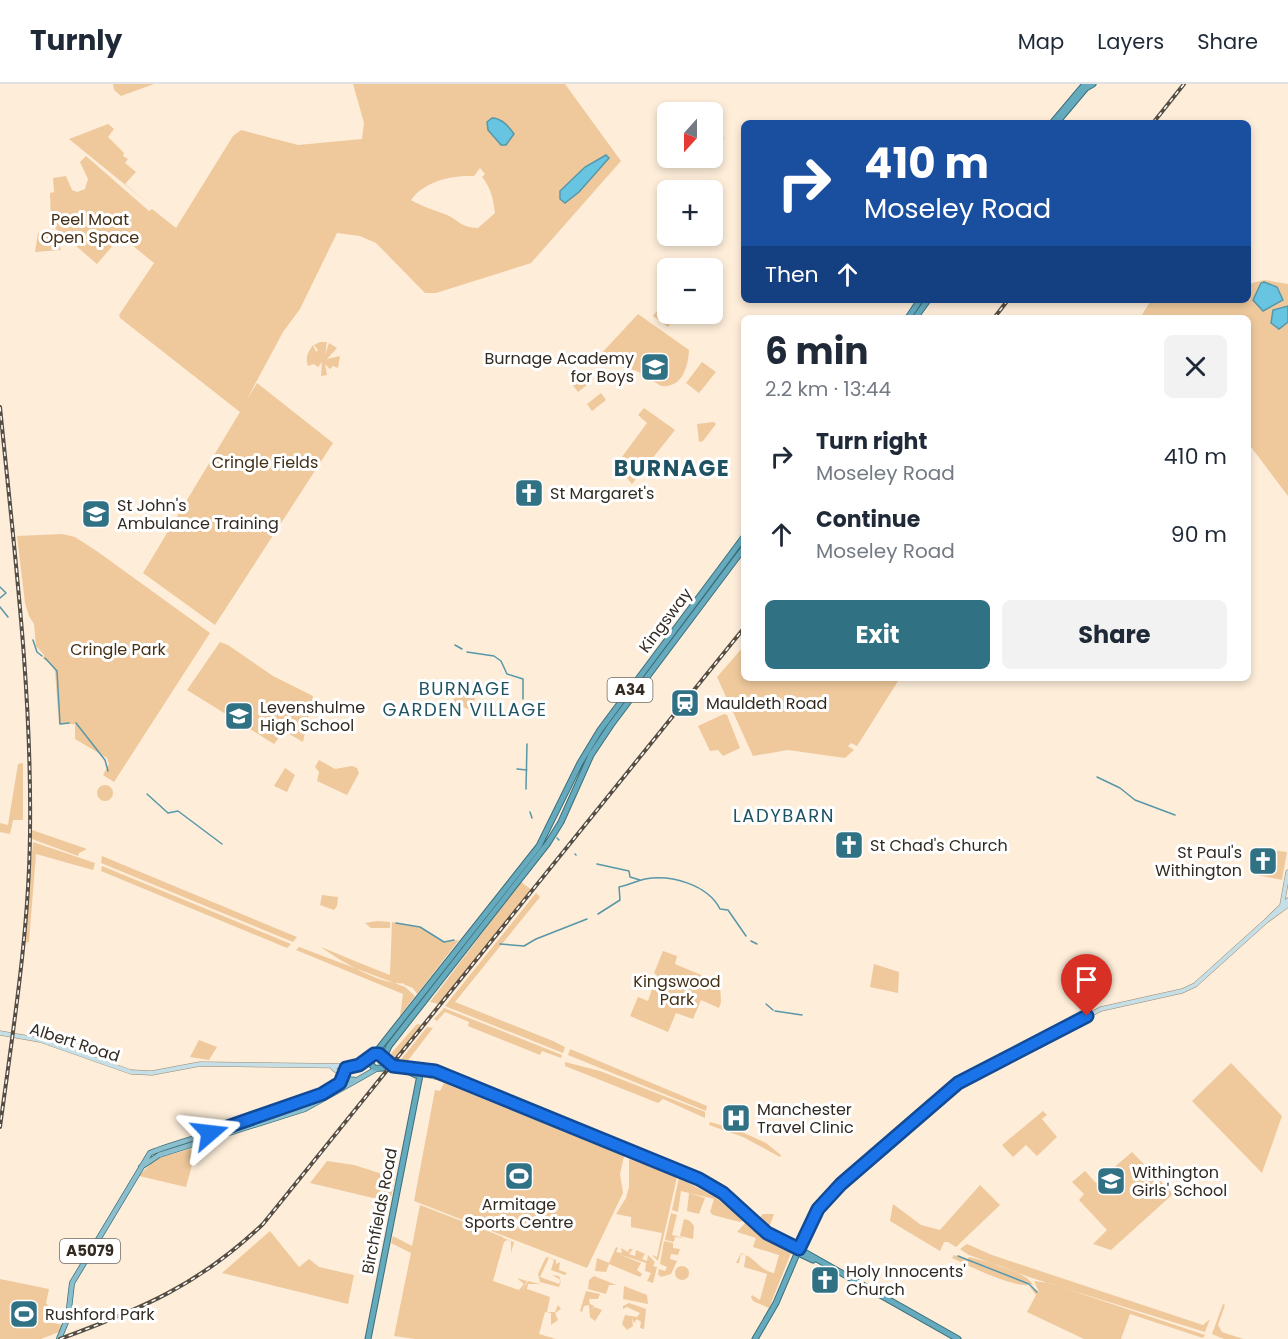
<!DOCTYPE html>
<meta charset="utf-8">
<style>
:root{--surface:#fff;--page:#f2f2f3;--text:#1f2937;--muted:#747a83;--line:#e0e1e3;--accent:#307184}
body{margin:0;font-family:Poppins,sans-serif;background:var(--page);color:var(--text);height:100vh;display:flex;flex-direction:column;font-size:22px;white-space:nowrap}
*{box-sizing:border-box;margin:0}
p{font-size:20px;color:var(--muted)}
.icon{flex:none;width:33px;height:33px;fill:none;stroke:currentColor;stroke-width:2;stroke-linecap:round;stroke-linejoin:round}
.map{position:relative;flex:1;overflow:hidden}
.drawer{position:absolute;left:741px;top:231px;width:510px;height:366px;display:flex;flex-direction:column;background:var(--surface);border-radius:9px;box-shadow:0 3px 9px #0003}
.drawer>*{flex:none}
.top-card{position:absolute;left:741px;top:36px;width:510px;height:183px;border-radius:9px;box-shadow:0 3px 9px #0003;background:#1a4fa0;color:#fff;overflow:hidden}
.needle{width:39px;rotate:201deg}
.fabs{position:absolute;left:657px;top:18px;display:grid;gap:12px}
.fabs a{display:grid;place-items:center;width:66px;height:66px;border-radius:9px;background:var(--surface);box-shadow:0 3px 9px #0003;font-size:30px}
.pin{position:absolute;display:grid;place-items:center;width:51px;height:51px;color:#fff;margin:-62px -26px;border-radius:50% 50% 50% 0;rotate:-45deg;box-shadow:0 0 6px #0007}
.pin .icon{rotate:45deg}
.me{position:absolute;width:66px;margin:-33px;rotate:73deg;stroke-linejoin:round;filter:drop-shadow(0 0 4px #0008)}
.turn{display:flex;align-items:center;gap:21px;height:126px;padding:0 24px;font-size:27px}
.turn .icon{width:78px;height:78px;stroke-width:2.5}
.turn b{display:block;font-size:42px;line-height:51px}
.then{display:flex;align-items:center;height:57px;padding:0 24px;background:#0003;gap:12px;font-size:22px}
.round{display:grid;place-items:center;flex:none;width:63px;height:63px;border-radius:9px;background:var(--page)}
.overview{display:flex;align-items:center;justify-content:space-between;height:102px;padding:0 24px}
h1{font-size:36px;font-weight:700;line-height:45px}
.action{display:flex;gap:12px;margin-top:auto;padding:12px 24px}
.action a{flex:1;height:69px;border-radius:9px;background:var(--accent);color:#fff;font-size:24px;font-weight:700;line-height:69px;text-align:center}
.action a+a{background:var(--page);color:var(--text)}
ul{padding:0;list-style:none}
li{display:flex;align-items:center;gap:18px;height:78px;padding:0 24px}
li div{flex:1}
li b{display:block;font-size:22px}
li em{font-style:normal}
header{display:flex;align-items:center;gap:36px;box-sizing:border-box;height:84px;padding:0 30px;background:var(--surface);border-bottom:2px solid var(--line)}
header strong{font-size:28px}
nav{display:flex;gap:33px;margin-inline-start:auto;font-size:21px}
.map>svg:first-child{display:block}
.green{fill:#efc99c;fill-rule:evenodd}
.water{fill:#67c5e1;stroke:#5797a8;stroke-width:1.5}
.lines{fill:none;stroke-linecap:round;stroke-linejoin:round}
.stream{stroke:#5797a8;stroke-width:1.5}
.secondary-casing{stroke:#9b8871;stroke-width:5}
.primary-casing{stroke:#3b6f7c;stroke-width:6}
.trunk-casing{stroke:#3b6f7c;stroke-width:7}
.secondary{stroke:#c6dfe6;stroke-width:4}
.primary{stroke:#8cbfce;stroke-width:4.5}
.trunk{stroke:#66aabe;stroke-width:5}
.rail-casing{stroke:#574e43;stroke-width:4}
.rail{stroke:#fff;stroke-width:1.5;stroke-dasharray:4.5;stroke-linecap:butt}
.route-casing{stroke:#114b97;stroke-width:15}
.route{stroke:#1a73e8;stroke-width:10}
.labels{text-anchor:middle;stroke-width:6;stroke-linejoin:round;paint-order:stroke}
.shield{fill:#fff;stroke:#706b64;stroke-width:1.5}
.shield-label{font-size:15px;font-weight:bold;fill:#332b22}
.park-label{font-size:16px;fill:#453015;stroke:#fff}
.poi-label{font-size:16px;fill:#332b22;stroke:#fff;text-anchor:start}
.street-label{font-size:16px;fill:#332b22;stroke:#fff}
.neighbourhood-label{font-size:18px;letter-spacing:1.5px;fill:#1f5363;stroke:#fff}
.district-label{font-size:22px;font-weight:bold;letter-spacing:1.5px;fill:#1f5363;stroke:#fff}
</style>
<header>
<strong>Turnly</strong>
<nav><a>Map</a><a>Layers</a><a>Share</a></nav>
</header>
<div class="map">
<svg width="1288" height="1255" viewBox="0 0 1288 1255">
<rect width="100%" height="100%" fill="#fdedd9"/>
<path class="green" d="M113,0H154L121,12L114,6Z
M353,0H565L621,77L531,179L436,209H425L376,159L360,152L337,149L300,225L283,248L246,317L257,299L333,359L215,541L143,489L240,328L120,234L119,231L154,179L121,152L97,180L55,144L51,140L50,109L54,108L53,94L66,92L72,106L77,108L85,105L88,95L80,78L86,72L149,127L152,125L176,144L233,52L241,46L298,61L362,55L364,39ZM480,84L485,90L482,93C491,104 493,114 495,129L478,144C460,143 460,137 447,131C434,126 423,123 411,116C424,97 452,91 474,92Z
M108,40L114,45L108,53L124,69L123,72L128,75L125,79L136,88L125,100L155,125L69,55Z
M713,43L724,54L713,68L712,43Z
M38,149L57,155L61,166L35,168Z
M1264,196L1288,200V412L1248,359V234H1140L1151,216H1248V200Z
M660,223L675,234L668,243L653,232Z
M638,230L689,266C688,284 682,304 661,302L637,287L599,277V272Z
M320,258H327L325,271L329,259L337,264L327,275L340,272L338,284L333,282L330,285L325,280L327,291L321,292L322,278L318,283L314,280L308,282C305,273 308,268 313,261L316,268L318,266L314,261Z
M702,278L716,288L699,309L686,299Z
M586,289L592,297L578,308L572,300Z
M601,309L606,316L592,327L587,320Z
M644,324L675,346L632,400L616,381L647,339L638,331Z
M714,338L716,340L703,357L699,358L697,340Z
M62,450L75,453L98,468L210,549L114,698L103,691L109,680L107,674L75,655V640H59L55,587L49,578L43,575L44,571L36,562L34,540L29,532L25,519L17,452Z
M220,558L228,561L273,592L313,612L303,658L284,647L274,660L187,606Z
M744,562V594H900L857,662L851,659L848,662L854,666L845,674L788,666L753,672L717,593Z
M458,605L476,612L471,626L452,619Z
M724,630L727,631L740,664L723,672L718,666L710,667L698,642Z
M319,676L335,685L352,682L357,684L359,689L347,711L317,697L319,688L315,683Z
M23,679V736H13L10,750L0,748V739L8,741L18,680Z
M285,684L295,691L287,708L274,702Z
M97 709a8 8 0 1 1 16 0a8 8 0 1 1-16 0Z
M32,746L87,765L79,769L78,772L32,755Z
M33,758L95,779L93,786L36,770L29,858L24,859Z
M1257,764L1287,768L1282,796L1252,790Z
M102,772L297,853L293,858L101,779Z
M102,782L291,860L287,864L101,787Z
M521,798L532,806L440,920L430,918Z
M536,809L540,813L455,918L553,957L565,963L563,969L445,922Z
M322,811L338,813L337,822L334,826L320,821Z
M377,837L390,838V844H371L365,839Z
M392,838L420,843L444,858L459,856L417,910L413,904L403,900L405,899C384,903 338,876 321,863C345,873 367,882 390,891Z
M299,863L405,903L415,912L400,932L403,910L296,866Z
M663,867L677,872L675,880L720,899L721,918L719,924L701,916L693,935L676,929L668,948L630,932L638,913L648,917L657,891L654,889Z
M874,880L899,888L898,909L870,903Z
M444,924L562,971L561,974L542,967L540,971L468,942L469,938L445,928L437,937L434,935Z
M417,940L423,941L393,978H390L388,973Z
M427,943L433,944L406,979L399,978Z
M199,956L217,963L209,976L190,973Z
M570,965L707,1022L706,1027L568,971Z
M565,978L600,987L705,1028V1034L663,1015L658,1019L565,982Z
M1231,979L1282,1032L1262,1089L1192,1017Z
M444,999L624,1072L620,1090L623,1109L587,1184L414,1117L435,1006L440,1007Z
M1043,1027L1047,1031L1042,1035L1057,1053L1037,1072L1026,1061L1013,1073L1002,1061Z
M710,1038L735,1045L766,1059L781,1071L780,1073L743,1053L709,1041Z
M190,1065L195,1070L186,1103L139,1092L155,1075Z
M1132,1068L1173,1110L1111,1166L1093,1160L1107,1146L1079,1116L1084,1110L1072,1098L1085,1087L1096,1099Z
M629,1075L677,1093L658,1177L652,1171L657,1173L662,1149L631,1143V1133L616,1130L626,1114L629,1103Z
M327,1077L354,1081L395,1094L390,1118L310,1099Z
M679,1094L715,1113L744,1136L740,1138L713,1131L710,1128L714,1115L681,1107L678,1128L672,1126Z
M980,1101L1000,1121L956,1163L948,1158H944L940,1167L890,1137L893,1120L921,1141L940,1146Z
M689,1109L705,1114L699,1130L687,1127Z
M420,1121L503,1153V1154L514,1158L511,1169V1157L507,1156L504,1158L493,1197L519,1206L524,1200L517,1194L527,1197L522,1207L528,1197L540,1200H528L527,1205L550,1213L547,1228H555L558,1221L561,1225L555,1229L558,1236L551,1241V1229L545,1228L539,1250L556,1255H415L394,1252L411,1169L391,1159L393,1152L412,1162Z
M671,1129L677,1131L672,1151L684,1154L675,1153L674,1158L665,1156Z
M763,1130H774L769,1144L758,1135Z
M684,1135L690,1137L694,1142L693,1155L680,1152Z
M746,1138L764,1153L791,1169L769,1224L753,1217L751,1213L752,1211L760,1216L767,1190L744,1183L746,1171L741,1170L739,1179H736L741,1169C755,1173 760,1187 774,1189L779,1171L753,1163L756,1154L737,1148Z
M270,1147L299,1183L309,1175L319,1183L354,1191L348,1220L222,1189Z
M664,1157L673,1159V1164L680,1165L678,1171L671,1170L670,1175L677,1177L671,1190L661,1193L658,1190L659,1185L665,1187L667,1183L660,1180Z
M967,1160L992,1171L1203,1241L1210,1235L1205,1248L1032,1194L969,1171L960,1165Z
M616,1163L618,1164L616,1168L622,1169L621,1164L628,1168L629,1165H633L629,1170L635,1172L636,1166L645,1170L642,1175L647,1177L648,1171L655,1178L653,1182L657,1183L653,1199L647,1197L651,1189L645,1187L646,1179L618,1170L641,1179L637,1186L642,1190L640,1193L609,1180L606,1188L595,1187L597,1174L609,1179Z
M954,1171L1029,1201C1012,1203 969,1182 952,1174Z
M546,1173L556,1176V1180L560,1178L559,1186L567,1189L565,1191L551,1186L554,1176L549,1174L540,1193L559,1200L561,1196L552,1191L559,1192L561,1197L559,1203L540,1198L538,1190Z
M969,1173C984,1177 1026,1187 1033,1201L967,1176Z
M675 1189a7 7 0 1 1 14 0a7 7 0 1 1-14 0Z
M594,1192L616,1201H609L606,1210L588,1205L589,1196Z
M0,1195L49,1205L46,1219L49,1223L46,1237L62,1241L59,1248L41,1255H0Z
M1034,1197L1049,1199L1205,1251L1203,1254L1130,1230L1121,1255H1084L1027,1228L1036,1211L1029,1202L1039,1208Z
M624,1202L647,1211L648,1220L623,1215Z
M586,1207L600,1210L598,1215H589L590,1220L594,1222L591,1227L594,1223L602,1226L595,1237L590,1233L589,1221L584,1222L582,1228L580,1227Z
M629,1219L646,1225L644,1245L640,1244L641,1238L637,1235L634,1239L632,1234L633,1242L627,1246L622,1240L625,1231L637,1233L640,1229L627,1223L623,1225V1229V1222Z
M1223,1220L1225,1221L1218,1241L1222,1248L1243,1255H1224L1212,1250Z"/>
<path class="water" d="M492,34C502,34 509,43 514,50L506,61H501L488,46L487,38Z
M606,71L609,74L579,108L565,119L560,115V107L585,83Z
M1264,198L1277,203L1283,216L1263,227L1253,216L1261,199Z
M1288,222V238L1279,245L1271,239L1273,226Z"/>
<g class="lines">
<path class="stream" d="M0,503L6,509L0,514
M0,523L8,533
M33,556L37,568L42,572
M455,561L462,565
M467,568L494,572L501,577L507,590L523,595V615
M45,574L57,587L60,640L69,639
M76,639L105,676L108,687
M517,685L527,686
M1097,693L1120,704L1135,716L1175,731
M526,705L527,660
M147,710L168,729L178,727L222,760
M530,728L532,734
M557,754L559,756
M575,770L576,771
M597,780L629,787L630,793L640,796
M598,830L620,816L619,803C630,801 635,797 645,795C671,790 708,801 720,825L728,826L746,852
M396,839L420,843L444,858L454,856
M751,857L757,860
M500,860L524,862L536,855L587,835
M766,920L773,926
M775,927L802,931
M958,1172L1029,1200L1037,1208"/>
<g class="secondary-casing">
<path id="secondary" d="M1282,821L1288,788
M1269,834L1288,816
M0,949L40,956L131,988L152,989L200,980L352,982
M333,984L343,992
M419,984L437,988L703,1096L727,1112L765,1147L799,1165L810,1137L829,1112L893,1052L958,999L1101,925L1182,907L1195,901L1266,837L1288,821
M421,990L440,994L690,1094L733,1121
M784,1158L798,1169"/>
</g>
<g class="primary-casing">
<path id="primary" d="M369,975L359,981L345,985V995L357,996L378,984
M141,1083L159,1071L305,1025L357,996
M59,1255L68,1233L72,1199L150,1069C186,1053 329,1022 343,993"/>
</g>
<g class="trunk-casing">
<path id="trunk" d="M1053,38L1059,36L1086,4L1093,0
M1053,38L1085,0
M908,234L920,216
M915,234L928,216
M384,973L389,962L548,759L561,738L591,671L611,641L744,464
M400,983L416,991L421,989L419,985C404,981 389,985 374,984L369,977L539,762L580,679L600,646L744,453
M798,1169L813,1176
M368,1255L420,991
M755,1255L776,1219L799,1165L958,1255"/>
</g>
<use href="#secondary" class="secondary"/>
<use href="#primary" class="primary"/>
<use href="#trunk" class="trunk"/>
<g class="rail-casing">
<path id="rail" d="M1153,39L1184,0
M994,234L1008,216
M0,323C14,464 32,606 30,749C29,848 13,946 0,1043
M60,1255C141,1225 199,1201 263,1140L744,544"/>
</g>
<use href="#rail" class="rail"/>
</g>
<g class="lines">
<g class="route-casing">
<path id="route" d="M210,1049L322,1010L340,999L346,984L359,981L374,970H379L393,982L435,987L699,1095L723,1109L767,1149L799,1165L818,1125L841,1100L958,999L1087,932"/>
</g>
<use href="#route" class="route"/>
</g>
<defs>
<g id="school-square" transform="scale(1.5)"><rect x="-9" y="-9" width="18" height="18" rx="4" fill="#307184" stroke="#fff"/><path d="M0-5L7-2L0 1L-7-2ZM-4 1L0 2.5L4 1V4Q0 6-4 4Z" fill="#fff"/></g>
<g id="church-square" transform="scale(1.5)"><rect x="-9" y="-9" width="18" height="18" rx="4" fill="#307184" stroke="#fff"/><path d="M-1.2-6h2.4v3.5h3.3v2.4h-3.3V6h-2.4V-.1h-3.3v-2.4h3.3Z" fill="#fff"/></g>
<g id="university-square" transform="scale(1.5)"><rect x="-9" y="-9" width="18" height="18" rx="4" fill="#307184" stroke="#fff"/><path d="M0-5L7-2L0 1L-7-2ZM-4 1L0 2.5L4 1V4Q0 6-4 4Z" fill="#fff"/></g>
<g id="station-square" transform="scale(1.5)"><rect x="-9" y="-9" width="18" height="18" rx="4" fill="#307184" stroke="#fff"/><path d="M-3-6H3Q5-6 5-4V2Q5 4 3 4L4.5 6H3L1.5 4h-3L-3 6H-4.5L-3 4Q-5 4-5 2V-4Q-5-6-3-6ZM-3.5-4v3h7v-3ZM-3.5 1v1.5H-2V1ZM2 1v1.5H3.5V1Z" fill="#fff"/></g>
<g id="hospital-square" transform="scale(1.5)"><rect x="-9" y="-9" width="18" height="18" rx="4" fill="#307184" stroke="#fff"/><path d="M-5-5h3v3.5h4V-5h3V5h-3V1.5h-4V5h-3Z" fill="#fff"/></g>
<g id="stadium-square" transform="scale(1.5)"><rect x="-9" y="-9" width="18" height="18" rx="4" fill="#307184" stroke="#fff"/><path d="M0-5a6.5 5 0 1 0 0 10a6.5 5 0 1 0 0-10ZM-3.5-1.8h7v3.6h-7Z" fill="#fff"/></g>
</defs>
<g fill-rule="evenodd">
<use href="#school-square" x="655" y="283"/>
<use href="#church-square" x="529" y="409"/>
<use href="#university-square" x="96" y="430"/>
<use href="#station-square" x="685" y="619"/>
<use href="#school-square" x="239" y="632"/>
<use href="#church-square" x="849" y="761"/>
<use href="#church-square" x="1263" y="777"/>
<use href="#hospital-square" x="736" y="1034"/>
<use href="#stadium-square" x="519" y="1092"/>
<use href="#school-square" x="1111" y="1097"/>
<use href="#church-square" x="825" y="1196"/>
<use href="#stadium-square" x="24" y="1230"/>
</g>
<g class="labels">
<g class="shield">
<rect x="607.5" y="594" width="45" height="24" rx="4.5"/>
<rect x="60" y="1155" width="60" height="24" rx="4.5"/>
</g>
<g class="shield-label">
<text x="630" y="611">A34</text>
<text x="90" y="1172">A5079</text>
</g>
<g class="park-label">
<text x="90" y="141">Peel Moat<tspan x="90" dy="18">Open Space</tspan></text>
<text x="265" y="384">Cringle Fields</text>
<text x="118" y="571">Cringle Park</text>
<text x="677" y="903">Kingswood<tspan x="677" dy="18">Park</tspan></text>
</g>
<g class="poi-label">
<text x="634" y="280" text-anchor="end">Burnage Academy<tspan x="634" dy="18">for Boys</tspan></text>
<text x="550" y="415">St Margaret's</text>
<text x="117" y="427">St John's<tspan x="117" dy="18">Ambulance Training</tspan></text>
<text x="706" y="625">Mauldeth Road</text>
<text x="260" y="629">Levenshulme<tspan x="260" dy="18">High School</tspan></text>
<text x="870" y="767">St Chad's Church</text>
<text x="1242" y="774" text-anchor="end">St Paul's<tspan x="1242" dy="18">Withington</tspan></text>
<text x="757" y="1031">Manchester<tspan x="757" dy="18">Travel Clinic</tspan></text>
<text x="1132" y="1094">Withington<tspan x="1132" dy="18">Girls' School</tspan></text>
<text x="519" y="1126" text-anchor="middle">Armitage<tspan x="519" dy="18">Sports Centre</tspan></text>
<text x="846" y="1193">Holy Innocents'<tspan x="846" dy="18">Church</tspan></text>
<text x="45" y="1236">Rushford Park</text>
</g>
<g class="street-label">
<text transform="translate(665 536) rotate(-53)" y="6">Kingsway</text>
<text transform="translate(75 958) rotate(18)" y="6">Albert Road</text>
<text transform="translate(379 1127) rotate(-79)" y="6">Birchfields Road</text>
</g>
<g class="neighbourhood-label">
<text x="465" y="611">BURNAGE<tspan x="465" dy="21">GARDEN VILLAGE</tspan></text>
<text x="784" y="738">LADYBARN</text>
</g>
<g class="district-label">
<text x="672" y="392">BURNAGE</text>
</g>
</g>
</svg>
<div class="fabs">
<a><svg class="needle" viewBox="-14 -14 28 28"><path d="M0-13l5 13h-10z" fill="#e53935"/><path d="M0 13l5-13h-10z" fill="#747a83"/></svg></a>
<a>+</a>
<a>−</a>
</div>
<div class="pin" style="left:1087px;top:932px;background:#d93025"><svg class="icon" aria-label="arrive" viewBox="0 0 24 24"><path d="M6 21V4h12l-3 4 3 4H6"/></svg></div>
<svg class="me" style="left:210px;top:1049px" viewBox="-20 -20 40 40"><path d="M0-17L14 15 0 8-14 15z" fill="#1a73e8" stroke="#fff" stroke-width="4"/></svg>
<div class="top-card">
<div class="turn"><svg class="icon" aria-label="right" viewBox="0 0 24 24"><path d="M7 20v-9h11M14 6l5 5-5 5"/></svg><div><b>410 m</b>Moseley Road</div></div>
<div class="then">Then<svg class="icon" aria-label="ahead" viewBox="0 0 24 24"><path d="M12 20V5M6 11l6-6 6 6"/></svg></div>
</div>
<section class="drawer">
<div class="overview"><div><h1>6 min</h1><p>2.2 km · 13:44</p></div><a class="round"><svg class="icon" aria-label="close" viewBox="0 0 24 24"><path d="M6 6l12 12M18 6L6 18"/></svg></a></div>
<ul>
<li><svg class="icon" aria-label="right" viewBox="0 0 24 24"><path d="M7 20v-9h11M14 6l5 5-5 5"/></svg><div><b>Turn right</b><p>Moseley Road</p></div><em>410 m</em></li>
<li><svg class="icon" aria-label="ahead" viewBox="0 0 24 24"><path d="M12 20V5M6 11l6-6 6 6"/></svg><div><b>Continue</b><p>Moseley Road</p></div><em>90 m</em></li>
</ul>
<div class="action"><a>Exit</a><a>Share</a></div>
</section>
</div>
